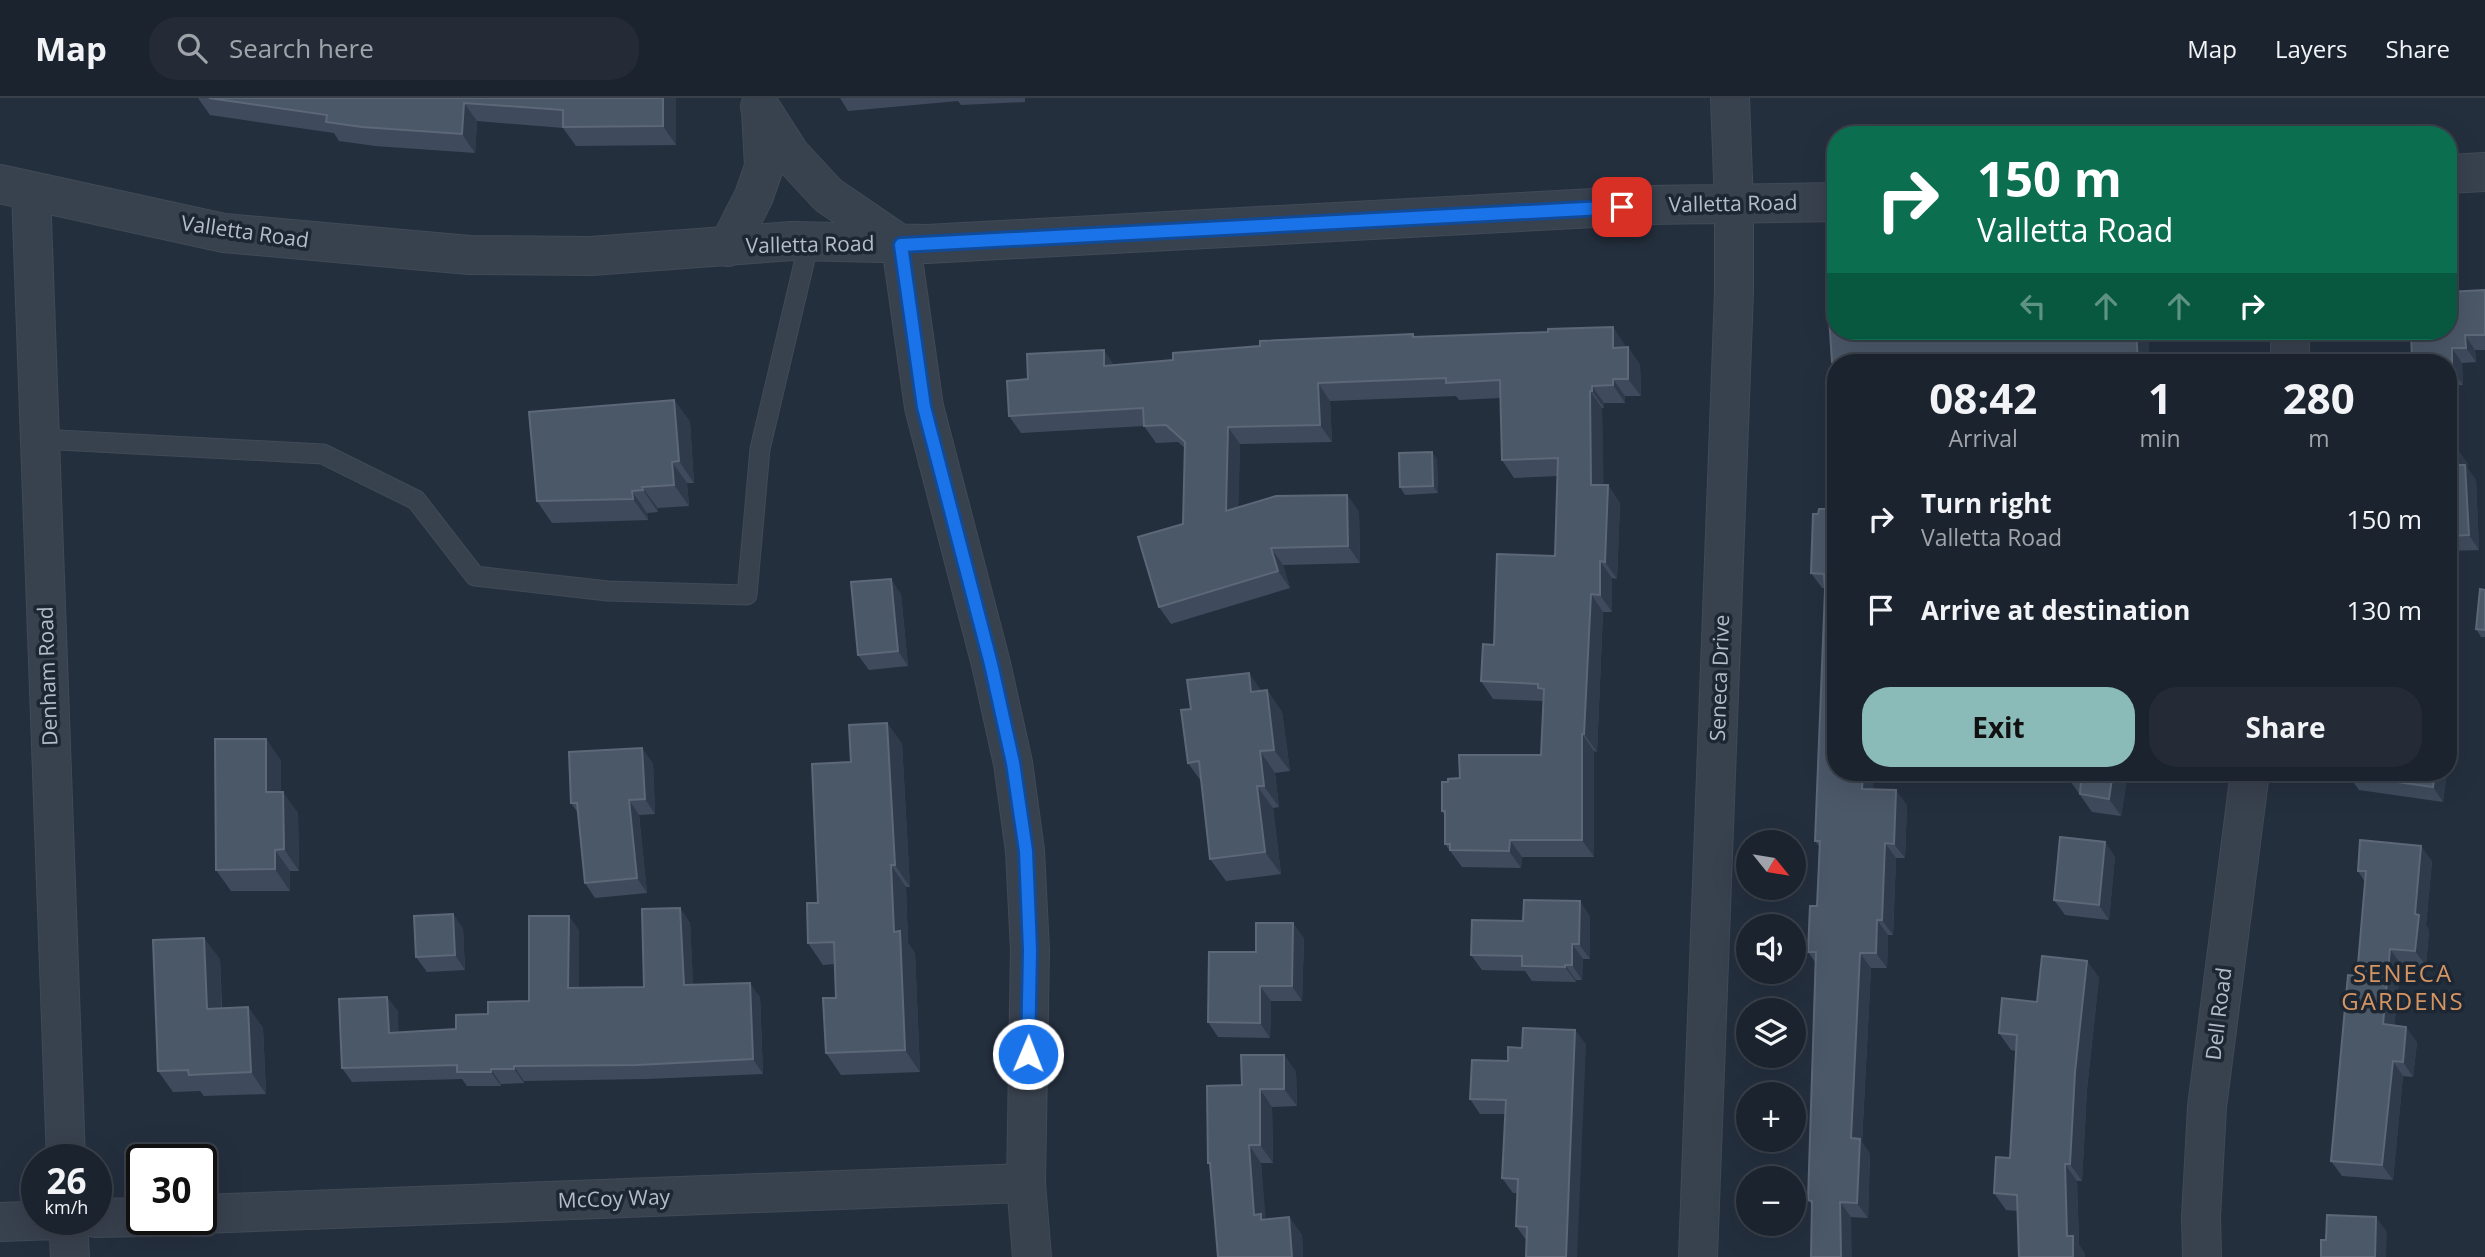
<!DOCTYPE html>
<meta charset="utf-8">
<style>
:root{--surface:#1b232e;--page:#242b36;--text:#f1f3f6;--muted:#a0a4aa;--line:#39404a;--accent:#8bbbb9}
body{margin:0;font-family:"Open Sans",sans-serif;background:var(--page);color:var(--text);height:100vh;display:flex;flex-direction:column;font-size:26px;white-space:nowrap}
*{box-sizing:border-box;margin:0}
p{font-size:23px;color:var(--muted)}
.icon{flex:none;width:38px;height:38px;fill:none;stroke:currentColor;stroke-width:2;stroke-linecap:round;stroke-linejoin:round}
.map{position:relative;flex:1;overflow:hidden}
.side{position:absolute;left:1827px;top:256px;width:630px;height:427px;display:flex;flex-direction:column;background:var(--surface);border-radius:28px;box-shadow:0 7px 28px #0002,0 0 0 2px var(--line)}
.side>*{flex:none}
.banner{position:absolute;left:1827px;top:28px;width:630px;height:214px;border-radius:28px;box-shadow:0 7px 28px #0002,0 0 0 2px var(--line);background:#0b6e4f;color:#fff;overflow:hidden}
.needle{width:46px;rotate:120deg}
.fabs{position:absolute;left:1736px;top:732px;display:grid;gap:14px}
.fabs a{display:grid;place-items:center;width:70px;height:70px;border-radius:50%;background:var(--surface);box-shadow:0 7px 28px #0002,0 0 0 2px var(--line);font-size:35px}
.speed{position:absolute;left:21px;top:1046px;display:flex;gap:14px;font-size:35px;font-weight:700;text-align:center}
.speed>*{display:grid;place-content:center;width:91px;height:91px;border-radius:50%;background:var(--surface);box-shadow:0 7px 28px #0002,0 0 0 2px var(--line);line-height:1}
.speed small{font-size:18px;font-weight:400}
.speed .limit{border:4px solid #111;border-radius:10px;background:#fff;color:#111}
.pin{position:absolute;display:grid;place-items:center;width:60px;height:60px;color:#fff;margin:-30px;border-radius:14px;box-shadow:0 4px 10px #0006}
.me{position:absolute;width:77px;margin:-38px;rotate:1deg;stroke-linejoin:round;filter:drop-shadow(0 0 5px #0008)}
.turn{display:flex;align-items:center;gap:24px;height:147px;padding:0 35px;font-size:32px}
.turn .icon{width:91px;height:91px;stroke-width:2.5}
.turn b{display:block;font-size:49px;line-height:60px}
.lanes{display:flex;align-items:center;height:66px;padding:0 35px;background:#0003;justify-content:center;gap:35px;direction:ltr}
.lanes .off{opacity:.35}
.eta{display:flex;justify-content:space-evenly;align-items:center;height:119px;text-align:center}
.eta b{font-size:42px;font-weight:700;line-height:49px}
.cta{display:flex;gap:14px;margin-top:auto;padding:14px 35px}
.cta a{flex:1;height:80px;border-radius:28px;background:var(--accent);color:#111;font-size:28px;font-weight:700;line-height:80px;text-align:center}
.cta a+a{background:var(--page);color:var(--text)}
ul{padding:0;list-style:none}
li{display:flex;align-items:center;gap:21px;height:91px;padding:0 35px}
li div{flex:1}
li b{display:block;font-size:26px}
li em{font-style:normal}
header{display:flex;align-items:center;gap:42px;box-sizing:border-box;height:98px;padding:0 35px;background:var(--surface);border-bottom:2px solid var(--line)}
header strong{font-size:33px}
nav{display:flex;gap:38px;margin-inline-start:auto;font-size:24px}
.search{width:490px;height:63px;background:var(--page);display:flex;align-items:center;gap:18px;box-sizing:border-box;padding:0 24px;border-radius:28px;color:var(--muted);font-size:26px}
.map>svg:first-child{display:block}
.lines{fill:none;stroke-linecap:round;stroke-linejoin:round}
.service-casing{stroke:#414a57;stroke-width:21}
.minor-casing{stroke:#414a57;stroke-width:40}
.service{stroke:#38414e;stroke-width:19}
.minor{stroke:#38414e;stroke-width:38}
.wall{fill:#3f4b5c}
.shaded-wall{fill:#2f3b4b}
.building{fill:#4b5868;stroke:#5c6777;stroke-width:2}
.route-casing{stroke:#114b97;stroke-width:18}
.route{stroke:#1a73e8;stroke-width:12}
.labels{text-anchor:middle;stroke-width:7;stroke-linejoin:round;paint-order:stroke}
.street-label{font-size:21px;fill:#b4bcc9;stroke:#1d2633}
.quarter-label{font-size:24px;letter-spacing:2px;fill:#d59563;stroke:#1d2633}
</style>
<header>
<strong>Map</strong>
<div class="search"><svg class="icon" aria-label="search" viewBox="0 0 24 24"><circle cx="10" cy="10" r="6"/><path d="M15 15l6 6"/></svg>Search here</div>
<nav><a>Map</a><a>Layers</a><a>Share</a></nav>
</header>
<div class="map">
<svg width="2485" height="1159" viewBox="0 0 2485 1159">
<rect width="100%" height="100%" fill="#242f3e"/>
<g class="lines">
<g class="service-casing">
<path id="service" d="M40,341L323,356L416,402L475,478L608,493L747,497L760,351L809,144"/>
</g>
<g class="minor-casing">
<path id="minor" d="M760,9L790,56L828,97L901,147L924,309L991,566L1013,665L1025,753L1030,852L1026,1085L1032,1159
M2448,76L2485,74
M0,86L224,135L469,157L591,158L792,143L927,146L1650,107L1836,104
M31,93L66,1062
M728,149L754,98L764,69L761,12
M2290,264V233
M201,1116L1026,1085
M96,1120L142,1119
M68,1122L70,1159
M0,1124L56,1122
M1698,1159L1734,194V106L1730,0
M2202,1159L2201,1119L2207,1009L2250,674"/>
</g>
<use href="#service" class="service"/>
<use href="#minor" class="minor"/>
</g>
<path class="wall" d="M198,0H676V47L576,48L563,30L477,23L475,55L375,48L339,43L334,35L210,17Z
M840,0H1025V4L961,7L958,3L848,13Z
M2485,192V252H2475L2476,264L2462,265L2463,287L2448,288V264H2412Z
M1836,233H2148L2149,264H1836V269L1832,264Z
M1413,236L1415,239L1625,247V249H1628L1640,267L1641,298H1625V305H1604V310H1602L1603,387H1608L1620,405L1617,481L1612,480V514H1603L1597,654L1594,653V759H1522L1521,770L1462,769L1445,746V718L1442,713L1448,684L1541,657L1543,603L1493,601L1481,583L1494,547L1555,458L1558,378L1514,380L1502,362L1500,300L1459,302L1456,298L1330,303L1332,344L1240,346L1238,409L1347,397L1359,414L1360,465L1283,467L1290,490L1171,526L1159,509L1183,426L1185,350L1178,344L1156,345L1144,328L1021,335L1009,318L1114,268Z
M674,302L690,324L694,385H687L689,408L658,410V414L647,415L648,422L552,425L537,403Z
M2448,351H2457L2468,366V371L2476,382L2479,452L2448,453Z
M1437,361L1438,395L1405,397L1400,389Z
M1832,411L1873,691L1907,707L1905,760H1896L1893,837H1888L1887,870H1871L1862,1044L1870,1056L1868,1120L1851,1119L1812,1107L1808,1102L1815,864L1808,854L1817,808L1819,748L1815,743L1825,490H1822L1811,475L1818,416Z
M2485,492V539H2481L2476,531Z
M901,496L908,568L869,572L858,557Z
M1267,592L1282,614L1290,673L1275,675L1279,709L1273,710L1281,776L1226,783L1210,761L1201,683L1188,665L1191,611Z
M887,625L902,646L910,789H906L908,845L915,855L920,974L841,977L826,955L836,900L835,866L823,867L808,845L818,805Z
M266,641L281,663V694L298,715L299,773H290V793H231L216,772Z
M653,665L655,716L639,717L647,795L595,800L585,785L578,715L571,705Z
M2128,674L2121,718L2092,714L2068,680Z
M2447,674L2443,704L2359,692L2348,677Z
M2105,744L2115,759L2109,822L2065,817L2054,802Z
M2432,763L2426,827L2429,832L2426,868L2401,866L2394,928L2417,944L2413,979L2403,978L2393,1082L2342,1078L2331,1063L2357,878L2365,784L2358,773Z
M680,810L690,825L693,887L760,899L763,976L647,981L524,983V985L501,986V988H467L462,981L352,984L342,970L398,913V934L456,931L488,916L529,903L579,832V889H644Z
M453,816L463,831L465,872L427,874L416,859Z
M1590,818V861H1583L1582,882H1576V884L1532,883L1525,873L1482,872L1471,857L1523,823Z
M1304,840L1302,903H1271L1270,940L1218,939L1208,924L1256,854Z
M220,861L222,910L248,909L263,930L266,996L204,998L200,993L173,994L158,973Z
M2087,863L2099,880L2087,991L2082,1083H2077L2079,1147L2085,1156V1159H2019L2018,1113L2006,1112L1994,1095L2010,1060L2016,953L2011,952L1999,935Z
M1575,932L1586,947L1527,1143L1516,1128L1518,1095H1513L1502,1080L1506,1016H1480L1470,1001L1508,963L1522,950Z
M1284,957L1296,974L1297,1008L1272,1009L1273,1065H1261L1265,1121L1289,1119L1302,1137L1303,1159L1208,1065L1242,987Z"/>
<path class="shaded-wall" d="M663,0H676V47L663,28Z
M464,5L477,23L475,55L462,36Z
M1613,229L1625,247V267L1613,250Z
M2136,233H2148L2149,264H2138Z
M2465,237L2475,252L2476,264L2466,250Z
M1628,249L1640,267L1641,298L1628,281Z
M2452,250L2462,265L2463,287L2452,272Z
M1104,252L1116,270L1104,268Z
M1613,281L1625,298V305L1613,287Z
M1318,285L1330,303L1332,344L1320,327Z
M1592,288L1604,305V310L1592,293Z
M1590,293L1602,310L1604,404L1591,387Z
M674,302L690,324L694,385L679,363Z
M1228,329L1240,346L1238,431L1226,413Z
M2457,351L2468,366V371L2476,382L2479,452L2469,437L2458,367Z
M1432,354L1437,361L1438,395L1433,388Z
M672,364L687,385L689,408L674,387Z
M1608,387L1620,405L1617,481L1605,464Z
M642,389L658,410V414L643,392Z
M632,393L647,415L648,422L633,401Z
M1347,397L1359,414L1360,465L1348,448Z
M1271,450L1283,467L1290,490L1278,473Z
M1600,463L1612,480V514L1600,497Z
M891,481L901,496L908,568L898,553Z
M1591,496L1603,514L1597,654L1584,636Z
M1249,575L1264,596L1251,594Z
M1267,592L1282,614L1290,673L1274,652Z
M887,625L902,646L910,789L895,767Z
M1582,636L1594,653V759L1582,742Z
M266,641L281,663V716L266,694Z
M642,650L653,665L655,716L645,701Z
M1260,653L1275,675L1279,709L1264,688Z
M1863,674H1874L1873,706L1862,691Z
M2113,674H2128L2121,718L2109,701Z
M2435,674H2447L2443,704L2433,689Z
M1257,688L1273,710L1281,776L1265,754Z
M1896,692L1907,707L1905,760L1894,746Z
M283,694L298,715L299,773L284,751Z
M629,702L639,717L647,795L637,780Z
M1510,742L1522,759L1521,770L1509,753Z
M2105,744L2115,759L2109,822L2099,807Z
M1885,745L1896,760L1893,837L1882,822Z
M2421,748L2432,763L2426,827L2429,832L2426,868L2415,853V816Z
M275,752L290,773V793L275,771Z
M891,767L906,789L908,845L915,855L920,974L905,952L894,834Z
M1580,803L1590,818V861L1579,846Z
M680,810L690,825L694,901L684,887Z
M453,816L463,831L465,872L455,857Z
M569,818L579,832V904L568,890Z
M1877,822L1888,837L1887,870L1876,855Z
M1293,825L1304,840L1302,903L1292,888Z
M204,840L220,861L222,932L207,911Z
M1572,846L1583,861L1582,882L1572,867Z
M2390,851L2401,866L2393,941L2383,926Z
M1860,855L1871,870L1862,1044L1870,1056L1868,1120L1857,1105L1851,1040Z
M2087,863L2099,880L2087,991L2082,1083L2070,1066L2075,974Z
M1565,867L1576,882V884L1565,869Z
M750,885L760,899L763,976L753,961Z
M1260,888L1271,903L1270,940L1260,925Z
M387,899L398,913L399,949L389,935Z
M248,909L263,930L266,996L251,974Z
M2406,929L2417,944L2413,979L2403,964Z
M1575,932L1586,947L1577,1159H1566Z
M1284,957L1296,974L1297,1008L1284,991Z
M2393,963L2403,978L2393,1082L2382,1067Z
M514,968L524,983V985L514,971Z
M491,971L501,986V988L491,974Z
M1260,991L1272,1009L1273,1065L1260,1047Z
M1249,1047L1261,1065L1266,1123L1273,1134L1254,1117Z
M2065,1066L2077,1083L2079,1147L2085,1156V1159H2073L2067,1138Z
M1840,1104L1851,1119L1852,1159H1841Z
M1289,1119L1302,1137L1303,1159H1292Z
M2376,1119L2387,1134L2386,1159H2375Z"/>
<path class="building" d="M209,0H663V28L563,29V12L464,5L462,36L362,29L326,24L327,17Z
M2485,192V237H2465L2466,250H2452V272L2448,273V264H2412L2411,233H2448V194Z
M1829,218H1836V233H2136L2138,264H2063V261L1981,264H1861V263L1832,264Z
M1613,229V250L1628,249V281H1613V287L1592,288V293H1590L1591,387H1608L1605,464L1600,463V497L1591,496L1584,636H1582V742H1510L1509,753L1450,752V746H1445V713H1442V684H1448V681L1460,680L1459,657H1541L1544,591L1538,590V586L1481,583L1483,546L1494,547L1497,456L1555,458L1558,360L1502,362L1500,282L1446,285V280L1318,285L1320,327L1228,329L1226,413L1276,398L1347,397L1348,448L1271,450L1278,473L1159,509L1138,439L1183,426L1185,344L1166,327L1144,328L1143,310L1009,318L1007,283L1028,281L1027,256L1104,252V268L1173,262V255L1260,248V243L1413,236V239L1548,234V231Z
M674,302L679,363L672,364L674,387L642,389L643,392L632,393L633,401L537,403L529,314Z
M2448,351H2457L2458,367H2465L2469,437L2448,438Z
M1432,354L1433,388L1400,389L1399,355Z
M1833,378H1836V674H1863L1862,691L1896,692L1894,746L1885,745L1882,822H1877L1876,855H1860L1851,1040L1860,1041L1857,1105L1840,1104L1841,1159H1811L1812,1103L1808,1102L1816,854H1808L1810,808H1817L1820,743H1815L1825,492L1824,476L1811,475L1813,416H1818L1819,411H1832Z
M891,481L898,553L858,557L851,484Z
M2480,491L2485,492V532L2476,531Z
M1249,575L1251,594L1267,592L1274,652L1260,653L1264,688H1257L1265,754L1210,761L1199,663L1188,665L1181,612L1191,611L1187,582Z
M887,625L895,767H891L894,834L900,833L905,952L826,955L823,900H836L834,844L808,845L807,805H818L812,666L851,664L849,627Z
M215,641H266V694H283L284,751L275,752V771L216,772Z
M642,650L645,701L629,702L637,780L585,785L577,705H571L569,654Z
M2069,674H2113L2109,701L2080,696L2081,682L2068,680Z
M2349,674H2435L2433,689L2348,677Z
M2060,739L2105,744L2099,807L2054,802Z
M2360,742L2421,748L2415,816L2419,817L2415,853L2390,851L2383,926L2406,929L2403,964L2393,963L2382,1067L2331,1063L2348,877L2357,878L2366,773H2358Z
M1524,802L1580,803L1579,846H1572V867H1565V869L1522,868V858L1471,857L1472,822L1523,823Z
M680,810L684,887L750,885L753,961L637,967L514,968V971H491V974H457V967L342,970L339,901L387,899L389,935L456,931V917L488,916V904L529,903V818H569L568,890L644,889L642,811Z
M453,816L455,857L416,859L414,818Z
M1256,825H1293L1292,888H1260V925L1208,924L1209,854H1256Z
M204,840L207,911L248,909L251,974L189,977L188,972L158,973L153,842Z
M2042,858L2087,863L2075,974L2070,1066H2065L2067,1138H2073V1159H2019L2017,1097L1994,1095L1996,1059L2010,1060L2017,937L1999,935L2002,900L2037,904Z
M1523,930L1575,932L1566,1159H1526L1527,1129L1516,1128L1518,1081L1502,1080L1506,1002L1470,1001L1472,962L1508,963V949L1522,950Z
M1241,957H1284V991H1260V1047H1249L1254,1117L1261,1116V1122L1289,1119L1292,1159H1218L1210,1065H1208L1207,988L1242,987Z
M2327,1117L2376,1119L2375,1159H2321V1142H2326Z"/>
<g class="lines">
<g class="route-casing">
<path id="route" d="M1028,956L1030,852L1026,753L1013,665L991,566L924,309L901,147L1622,109"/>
</g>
<use href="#route" class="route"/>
</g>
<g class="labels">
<g class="street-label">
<text transform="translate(1733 106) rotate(-1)" y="7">Valletta Road</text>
<text transform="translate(245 134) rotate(8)" y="7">Valletta Road</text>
<text transform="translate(810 147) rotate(-1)" y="7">Valletta Road</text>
<text transform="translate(48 578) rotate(-92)" y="7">Denham Road</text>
<text transform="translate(1720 580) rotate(-88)" y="7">Seneca Drive</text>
<text transform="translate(2219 916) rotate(-83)" y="7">Dell Road</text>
<text transform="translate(614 1101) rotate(-2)" y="7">McCoy Way</text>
</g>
<g class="quarter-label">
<text x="2403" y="884">SENECA<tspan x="2403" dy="28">GARDENS</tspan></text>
</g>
</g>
</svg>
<div class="fabs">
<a><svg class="needle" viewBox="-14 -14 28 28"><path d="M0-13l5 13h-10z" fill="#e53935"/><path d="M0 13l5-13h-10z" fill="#a0a4aa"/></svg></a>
<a><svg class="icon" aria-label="sound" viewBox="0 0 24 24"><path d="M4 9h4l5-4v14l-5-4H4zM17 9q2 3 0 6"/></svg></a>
<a><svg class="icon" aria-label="layers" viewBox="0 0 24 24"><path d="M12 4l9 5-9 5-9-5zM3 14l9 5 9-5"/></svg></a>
<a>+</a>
<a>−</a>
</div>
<div class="speed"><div>26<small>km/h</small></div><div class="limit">30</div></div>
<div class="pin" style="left:1622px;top:109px;background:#d93025"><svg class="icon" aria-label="arrive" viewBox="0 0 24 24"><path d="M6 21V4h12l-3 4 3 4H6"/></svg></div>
<svg class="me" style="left:1028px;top:956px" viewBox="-20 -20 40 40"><circle r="17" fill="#1a73e8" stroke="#fff" stroke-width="3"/><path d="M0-11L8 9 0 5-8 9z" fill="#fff"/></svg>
<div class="banner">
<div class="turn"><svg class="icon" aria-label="right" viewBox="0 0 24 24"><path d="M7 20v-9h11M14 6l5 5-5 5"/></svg><div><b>150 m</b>Valletta Road</div></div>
<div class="lanes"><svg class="icon off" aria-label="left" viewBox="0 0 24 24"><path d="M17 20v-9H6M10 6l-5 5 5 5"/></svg><svg class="icon off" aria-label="ahead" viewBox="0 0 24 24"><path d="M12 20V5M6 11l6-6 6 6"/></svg><svg class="icon off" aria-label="ahead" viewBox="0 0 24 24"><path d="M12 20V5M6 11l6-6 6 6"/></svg><svg class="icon" aria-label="right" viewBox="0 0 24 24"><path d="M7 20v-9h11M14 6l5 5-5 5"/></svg></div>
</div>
<section class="side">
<div class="eta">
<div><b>08:42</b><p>Arrival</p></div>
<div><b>1</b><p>min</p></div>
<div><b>280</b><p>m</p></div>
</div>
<ul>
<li><svg class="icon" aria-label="right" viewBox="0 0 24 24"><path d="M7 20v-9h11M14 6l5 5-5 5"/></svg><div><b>Turn right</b><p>Valletta Road</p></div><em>150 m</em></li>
<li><svg class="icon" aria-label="arrive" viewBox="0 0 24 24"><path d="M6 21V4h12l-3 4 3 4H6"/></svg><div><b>Arrive at destination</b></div><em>130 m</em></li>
</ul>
<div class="cta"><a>Exit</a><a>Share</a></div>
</section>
</div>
